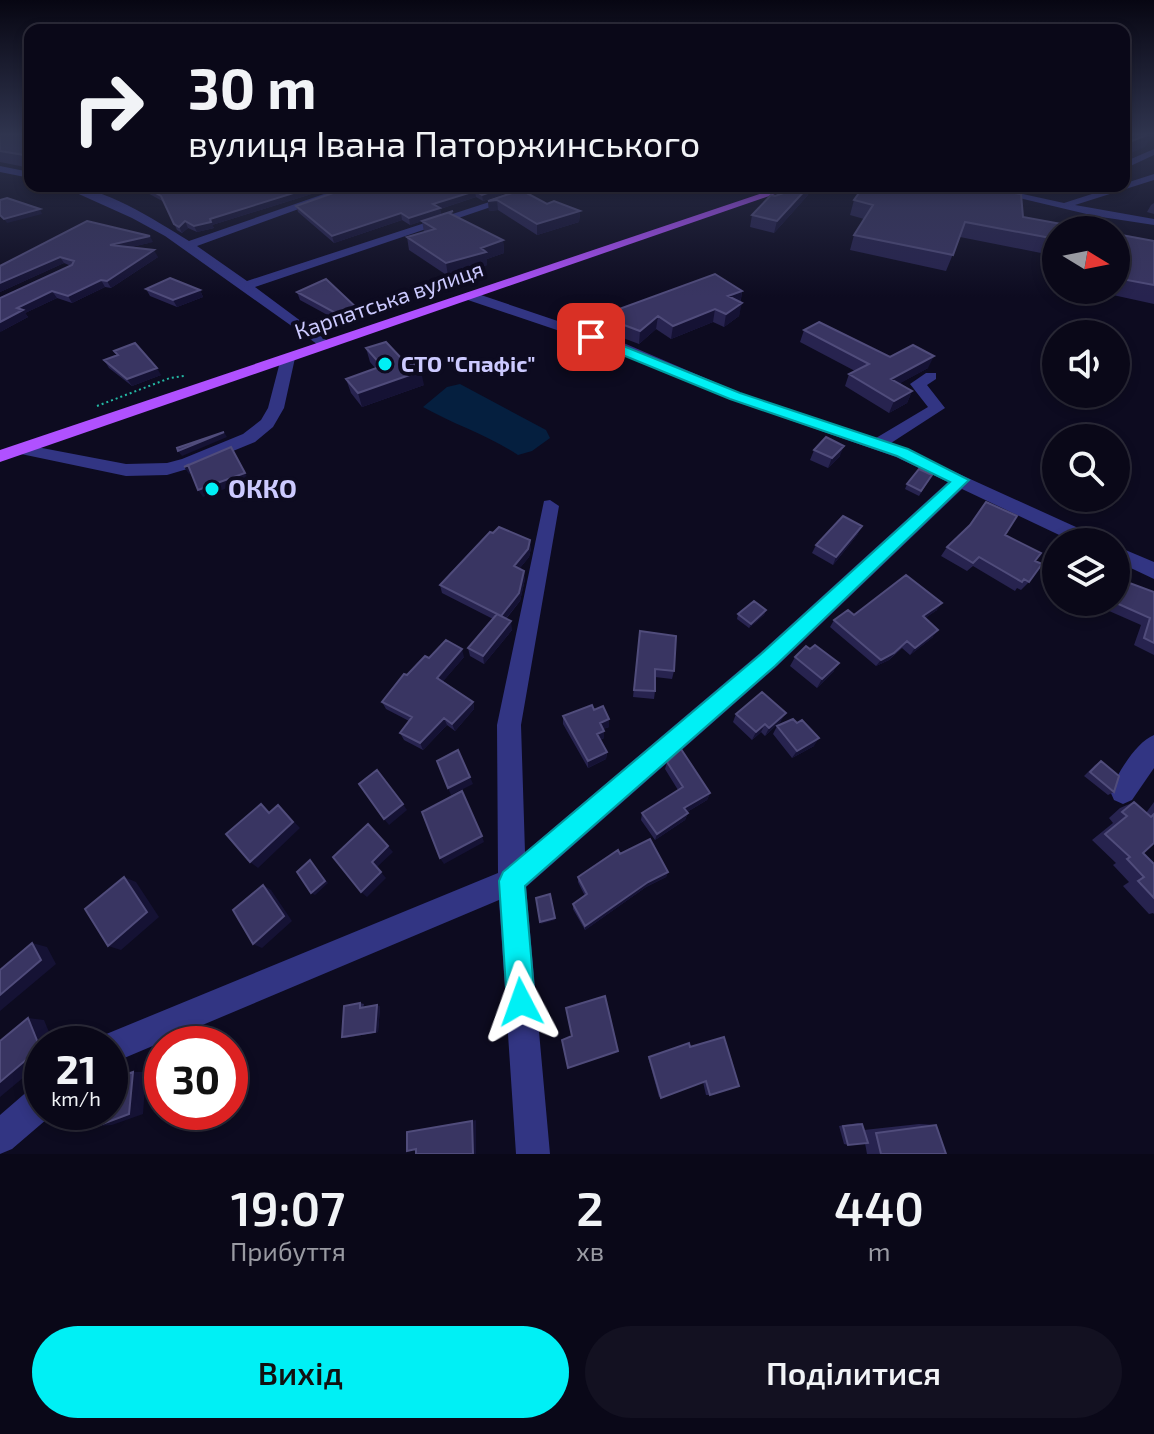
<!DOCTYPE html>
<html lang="uk">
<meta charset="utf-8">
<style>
:root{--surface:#0a0818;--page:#131121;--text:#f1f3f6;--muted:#999aa2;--line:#2a2937;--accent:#00f0f5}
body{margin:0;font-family:"Exo 2",sans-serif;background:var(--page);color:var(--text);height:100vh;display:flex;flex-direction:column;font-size:30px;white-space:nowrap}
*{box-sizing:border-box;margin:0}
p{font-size:26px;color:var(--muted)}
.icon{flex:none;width:44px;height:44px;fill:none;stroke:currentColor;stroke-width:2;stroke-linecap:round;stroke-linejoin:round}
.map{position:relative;height:1154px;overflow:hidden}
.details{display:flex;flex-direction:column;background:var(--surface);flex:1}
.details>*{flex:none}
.top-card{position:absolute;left:24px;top:24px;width:1106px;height:168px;border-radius:16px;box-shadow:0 4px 12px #0003,0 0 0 2px var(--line);background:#0a0818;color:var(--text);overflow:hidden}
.needle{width:52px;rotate:100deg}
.controls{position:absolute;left:1042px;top:216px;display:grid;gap:16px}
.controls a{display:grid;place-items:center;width:88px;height:88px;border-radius:50%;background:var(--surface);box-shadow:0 4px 12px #0003,0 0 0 2px var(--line);font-size:40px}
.speed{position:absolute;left:24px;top:1026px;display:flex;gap:16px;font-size:40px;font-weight:700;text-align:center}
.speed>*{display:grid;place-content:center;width:104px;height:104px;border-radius:50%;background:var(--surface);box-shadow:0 4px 12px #0003,0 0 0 2px var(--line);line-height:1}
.speed small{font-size:20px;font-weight:400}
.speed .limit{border:12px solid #d22;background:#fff;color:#111}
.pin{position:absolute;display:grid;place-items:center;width:68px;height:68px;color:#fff;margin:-34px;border-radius:16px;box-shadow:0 4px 12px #0006}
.me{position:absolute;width:88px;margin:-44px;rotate:356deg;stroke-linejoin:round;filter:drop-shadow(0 0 6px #0008)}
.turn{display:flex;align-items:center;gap:28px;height:168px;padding:0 32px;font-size:36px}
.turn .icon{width:104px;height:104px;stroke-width:2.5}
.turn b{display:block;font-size:56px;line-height:68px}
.eta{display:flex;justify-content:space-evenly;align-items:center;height:136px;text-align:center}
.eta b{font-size:48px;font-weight:600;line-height:56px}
.action{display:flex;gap:16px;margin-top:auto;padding:16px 32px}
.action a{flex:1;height:92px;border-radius:48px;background:var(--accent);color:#111;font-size:32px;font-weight:600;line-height:92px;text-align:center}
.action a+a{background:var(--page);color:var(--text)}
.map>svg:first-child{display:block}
.water{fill:#051f3f}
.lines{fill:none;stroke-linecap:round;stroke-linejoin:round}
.path{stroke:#24b9a4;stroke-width:2;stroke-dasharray:2 3;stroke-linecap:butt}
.minor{fill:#323583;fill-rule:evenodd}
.major{fill:#b051ff;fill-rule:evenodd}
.wall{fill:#27234f}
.shaded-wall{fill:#151234}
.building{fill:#393562;stroke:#504c7b;stroke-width:2}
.route{fill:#00f0f5;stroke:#009c9f;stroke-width:2}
.poi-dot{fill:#00f0f5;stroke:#0d0b20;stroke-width:3}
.labels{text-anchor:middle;stroke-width:8;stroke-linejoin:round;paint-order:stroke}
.far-street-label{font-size:22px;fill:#cccaff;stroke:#0d0b20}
.far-poi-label{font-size:22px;font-weight:bold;fill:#cccaff;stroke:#0d0b20;text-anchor:start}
.poi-label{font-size:26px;font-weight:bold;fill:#cccaff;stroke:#0d0b20;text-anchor:start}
</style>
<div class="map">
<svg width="1154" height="1154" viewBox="0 0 1154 1154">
<rect width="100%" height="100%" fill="#0d0b20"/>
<path class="water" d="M460,384L546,430L550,438L532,451L518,455C488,435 455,425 423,407L447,387Z"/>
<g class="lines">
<path class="path" d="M97,406L170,378L184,376"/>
<path class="minor" d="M1154,149V155L1124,169V162Z
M0,166L30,172V178L0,172Z
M1154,174V180L1075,205L1154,219V225L1095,216L969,186H987L1064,203Z
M61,186C104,186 153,219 189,241L347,186H362L197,246L247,281L538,186H553L255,287L329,342V348L324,349L165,236L132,218Z
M465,293H475L626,344L740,393L876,438L928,407L910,384L926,373H936V379L927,385L945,408L891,443L1098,537L1101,542H1074L962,489L776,667L526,887L550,1154H516L499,900L110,1064V1044H96L99,1037L498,873L497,725L544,501L550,500L559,506L521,725L525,852L760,653L948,482L896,457L730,399L616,350L465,299Z
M288,354L295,358L284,408L273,427L255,442L194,467L167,475L126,476L21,454L13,449L21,444L126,464L167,463L182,459L243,434L261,420L268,408L281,358Z
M1116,546L1154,562V579L1116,561Z
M1154,735V768L1132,800L1123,804L1114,800L1110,791C1118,773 1136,742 1154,735Z
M42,1084V1112L54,1113L12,1149L0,1154V1115L30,1089Z"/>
<path class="major" d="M783,186H798L0,462V450Z"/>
</g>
<path class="wall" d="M0,135H30V168L0,162Z
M135,186H176L183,188L236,190L248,186H337L212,225L214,228L197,232L188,228L182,233L177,230L164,202Z
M353,186H509V192L483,201L476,197L440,209L441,214L453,215L503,240L504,253L487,259V265L448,276L409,250L407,237L424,232L422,221L410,225L402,220L334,243L298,212L296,206Z
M804,186H810L808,195L774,233L750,227L752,215L775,196Z
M853,186H979L978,188L1023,217L1056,230V256L960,237L946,271L850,250L854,235L864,219L850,215L854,200L862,189Z
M521,190L547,204L580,211L579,222L537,235L498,210L489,211L488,201Z
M1154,203V214L1147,212L1151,205Z
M1116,234L1154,241V304L1090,290H1116Z
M153,242L131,247L158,257L111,288L105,287L72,303L57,298L25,313L28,317L0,332L71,266L64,263L0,292V266Z
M146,289L200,290L203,297L177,307L150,296Z
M742,291L739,316L724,327L713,322L671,339L656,329L639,344L599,329L600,316Z
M297,292L361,318L344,324L300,300Z
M804,330L890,357L928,368L900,383L912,391L907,403L889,413L845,386L849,374L855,371L800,342Z
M366,348L424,385L362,407L351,393L346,379L376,369L370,362Z
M114,351L161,375L132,386L109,368L104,360L117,355Z
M814,450L840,456L828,468L810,460Z
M929,480L919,496L905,489L907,484Z
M858,534L833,565L812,553L816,545Z
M1005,535L1035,561L1029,582L1021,590L1017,588L1015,591L973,566L967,571L941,556L947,547Z
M531,548L529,557L519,569L525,579L520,601L506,619L512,630L484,664L470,656L468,648L493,619L442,593L440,585Z
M1154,592V655L1134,645L1141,625L1100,607L1101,602H1116Z
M766,610L764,615L749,628L737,619L738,614Z
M937,610L925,618L933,637L910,655L902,648L889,660L876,666L830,627L834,620L854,615Z
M640,631L674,671L672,679L655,677V691L654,699L633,697Z
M464,657L443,681L473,702L474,709L455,731L447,725L423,750L404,740L400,733L409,721L386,709L382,702L407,675L429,658Z
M795,657L834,671L817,688L790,666Z
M594,710L609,719V727L603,729L604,738L600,740L607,752L606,759L588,768L563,724V716Z
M736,714L781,721L765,736L761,732L752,740L733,722Z
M777,726L814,746L792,758L773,734Z
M1101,761L1114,792L1108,795L1084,776L1095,765Z
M667,762L710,793L707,800L687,812L688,813L685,820L655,840L641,820L642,813L678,790L665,769Z
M1134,802L1146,813L1154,802V843L1143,853L1154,864V914L1153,913L1149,914L1123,886L1129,882L1113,865L1116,863L1092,840L1113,823L1109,818L1120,808Z
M620,854L668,872L666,877L646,887L585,930L573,909V904L585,896L578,882V877Z
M360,1003L364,1004L363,1008L377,1005L380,1007L378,1032L345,1038L342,1037Z
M724,1037L710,1095H706L703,1082L659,1097L648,1057L689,1043L690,1047Z
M858,1123L862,1124L864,1130L919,1124L936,1125L946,1154H867L865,1143L848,1145L844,1144L839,1126Z"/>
<path class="shaded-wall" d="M1147,135H1153L1145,147L1124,156V144Z
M316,186H337L212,225L214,228L197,232L194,226L210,219Z
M508,186L509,192L483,201L482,195Z
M809,186H810L808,195L774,233L777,221Z
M475,191L476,197L440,209L441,215L410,225L409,218L433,204Z
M497,200L498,210L489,211L488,201Z
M40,209L42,214L7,223L4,219Z
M580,211L579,222L537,235V224Z
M401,213L402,220L334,243L332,236Z
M185,221L188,228L182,233L179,227Z
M150,236L153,242L114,251L110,245Z
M503,240L504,253L487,259V265L448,276L446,263Z
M154,250L158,257L111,288L107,281Z
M60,257L64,263L0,292V283Z
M101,280L105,287L72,303L68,296Z
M200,290L203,297L177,307L173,300Z
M52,291L57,298L25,313L28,317L0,332V322L17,308Z
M742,291L740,304L728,296Z
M742,303L739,316L724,327L726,314Z
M715,309L713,322L671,339L673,326Z
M359,310L361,318L344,324L341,316Z
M658,316L656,329L639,344L640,331Z
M934,356L928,368L886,391L891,379Z
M157,368L161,375L132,386L127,379Z
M421,371L424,385L362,407L358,393Z
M912,391L907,403L889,413L894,401Z
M224,432L227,437L182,456L178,451Z
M844,446L840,456L828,468L832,458Z
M188,465L193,472L189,474L184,467Z
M245,473L249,480L203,497L198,490Z
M862,526L858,534L833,565L836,557Z
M530,540L531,548L529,557L515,574L514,566Z
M524,571L525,579L520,601L502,623L501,616Z
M942,603L937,610L918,623L923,616Z
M766,610L764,615L749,628L751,624Z
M511,621L512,630L484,664L483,656Z
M938,630L933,637L910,655L915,648Z
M907,641L889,660L876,666L881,660Z
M462,649L464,657L440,685L437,678Z
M839,663L834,671L817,688L822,679Z
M473,702L474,709L455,731L452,724Z
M786,713L781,721L765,736L769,728Z
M444,718L447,725L423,750L420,743Z
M609,719V727L600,730V723Z
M765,724L761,732L752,740L756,732Z
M604,731V738L596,741L597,734Z
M819,738L814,746L792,758L797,751Z
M607,752L606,759L588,768V761Z
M470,777L473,784L451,795L448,788Z
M710,793L707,800L682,815L684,808Z
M403,804L407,810L389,825L384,819Z
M278,805L300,828L258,868L250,862Z
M688,813L685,820L655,840L657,834Z
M482,836L484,842L444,864L440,858Z
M388,846L393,852L377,867L372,862Z
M310,860L328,883L315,895L311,893Z
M381,872L386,878L367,897L361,892Z
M668,872L666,877L646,887L585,930V926L648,882Z
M124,877L136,882L159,917L121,950L108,946Z
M263,885L271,890L292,921L262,948L253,944Z
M555,918V920L541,924L540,922Z
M32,943L47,947L56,964L0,1011V995Z
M377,1005L380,1007L378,1032H375Z
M28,1018L44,1020L54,1044H42V1062L0,1097V1082Z
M133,1072H146L143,1114L112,1125L97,1126Z
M476,1120V1154H473L472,1121Z"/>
<path class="building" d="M0,135H30V156L0,151Z
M1124,135H1147L1124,144Z
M143,186H176L183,188L189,186H227L236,190L248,186H316L210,219L211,222L194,226L185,221L179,227L174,224L161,196Z
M353,186H508L482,195L475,191L433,204L440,208L409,218L401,213L332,236L296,206Z
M804,186H809L777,221L752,215L771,195L775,196Z
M864,186H977L976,188L1021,194L1023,217L1094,230H1056V239L965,222L953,255L854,235L873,205L854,200Z
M521,190L547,204L554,201L580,211L537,224L497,200L488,201Z
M7,198L40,209L4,219L0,215V200Z
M453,211L449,213L503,240L481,248L486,252L446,263L407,237L435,229L422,221Z
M87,221L150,236L110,245L154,250L107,281L101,280L68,296L52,291L17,308L23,310L0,322V298L72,265L74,261L60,257L0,283V266Z
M1116,234L1154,241V285L1116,278Z
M715,274L742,291L728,296L742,303L726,314L715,309L673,326L658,316L640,331L600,316Z
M170,278L200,290L173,300L146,289Z
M326,279L359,310L341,316L297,292Z
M819,322L890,357L913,345L934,356L891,379L912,391L894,401L849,374L869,364L804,330Z
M386,342L402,359L408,357L421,371L358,393L346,379L382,366L366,348Z
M135,343L157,368L127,379L104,360L118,355L114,351Z
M224,432L178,451L177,448Z
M826,437L844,446L832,458L814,450Z
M231,447L245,473L198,490L188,465L184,467Z
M919,469L932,475L921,491L907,484Z
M986,502L1017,516L1005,535L1041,553L1035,561L1042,564L1029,582L1024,579L1022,582L979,557L973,563L947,547L970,525Z
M843,516L862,526L836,557L816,545Z
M499,527L530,540L528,549L514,566L524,571L519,593L501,616L440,585L490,532L493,533Z
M1116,562L1120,564L1116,574Z
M906,575L942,603L923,616L938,630L915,648L907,641L894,653L881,660L834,620L848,610L854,615Z
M1116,578L1154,592V643L1144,638L1150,618L1114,602H1116Z
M754,601L766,610L751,624L738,614Z
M497,614L511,621L483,656L468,648Z
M640,631L676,636L674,671L655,669V691L634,690Z
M446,640L462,649L437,678L473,702L452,724L444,718L420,743L400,733L412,717L382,702L404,674L407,675L425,656L429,658Z
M815,645L839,663L822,679L795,657L806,646L810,649Z
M762,692L786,713L769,728L765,724L756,732L736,714Z
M592,705L594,710L603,706L609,719L600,723L604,731L597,734L607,752L588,761L563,716Z
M793,719L797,723L802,720L819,738L797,751L777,726Z
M681,749L710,793L684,808L688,813L657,834L642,813L683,787L667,762Z
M458,750L470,777L448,788L437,761Z
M1101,761L1119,776L1114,792L1090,772Z
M377,770L403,804L384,819L359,784Z
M462,791L482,836L440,858L422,812Z
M1134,802L1151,817L1154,814V843L1143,853L1154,864V898L1138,881L1144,877L1127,859L1130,857L1105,834L1127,816L1122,812Z
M261,804L269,813L278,805L293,822L250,862L226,834Z
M368,824L388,846L372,862L381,872L361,892L333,857Z
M650,839L668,872L648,882L585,926L573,904L587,894L578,877L618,850L620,854Z
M310,860L325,881L311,893L297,872Z
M124,877L147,912L108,946L85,909Z
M263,885L284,916L253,944L233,910Z
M550,894L555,918L540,922L536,898Z
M32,943L41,960L0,995V970Z
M605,996L618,1051L568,1068L562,1040L572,1036L566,1008Z
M360,1003V1008L377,1005L375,1032L342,1037L344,1006Z
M28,1018L40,1048L0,1082V1041Z
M724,1037L739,1086L710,1095L706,1081L661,1098L649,1057L689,1043L690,1047Z
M133,1072L129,1114L97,1126L99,1112H110V1080Z
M472,1121L473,1154H416V1149L407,1151V1132Z
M862,1124L868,1143L848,1145L843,1126Z
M936,1125L946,1154H881L876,1133Z"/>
<linearGradient id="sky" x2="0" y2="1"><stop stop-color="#070612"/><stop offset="0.45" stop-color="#2f344e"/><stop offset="1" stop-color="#2f344e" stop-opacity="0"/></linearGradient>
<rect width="1154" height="297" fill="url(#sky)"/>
<path class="route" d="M591,333L740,393L908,449L969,480L775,666L525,886L535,1002L531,1012L521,1016L511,1012L507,1002L499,881L503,872L761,654L950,482L897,456L730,399L586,340V334Z"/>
<g class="poi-dot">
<circle cx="385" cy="364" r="8"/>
<circle cx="212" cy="489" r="8"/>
</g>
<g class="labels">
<g class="far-street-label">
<text transform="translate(389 300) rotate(-19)" y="8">Карпатська вулиця</text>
</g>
<g class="far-poi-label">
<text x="401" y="372">СТО "Спафіс"</text>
</g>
<g class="poi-label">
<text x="228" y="498">ОККО</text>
</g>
</g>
</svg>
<div class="controls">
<a><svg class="needle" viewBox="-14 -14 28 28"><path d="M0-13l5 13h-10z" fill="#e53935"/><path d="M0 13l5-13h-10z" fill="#999aa2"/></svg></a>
<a><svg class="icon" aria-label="sound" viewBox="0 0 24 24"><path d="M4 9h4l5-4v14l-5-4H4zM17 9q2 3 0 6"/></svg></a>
<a><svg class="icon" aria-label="search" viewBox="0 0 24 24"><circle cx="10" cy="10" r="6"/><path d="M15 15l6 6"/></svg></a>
<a><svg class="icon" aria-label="layers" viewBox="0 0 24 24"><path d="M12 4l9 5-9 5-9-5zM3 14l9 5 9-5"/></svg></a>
</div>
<div class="speed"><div>21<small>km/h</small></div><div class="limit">30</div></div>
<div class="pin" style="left:591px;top:337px;background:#d93025"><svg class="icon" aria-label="arrive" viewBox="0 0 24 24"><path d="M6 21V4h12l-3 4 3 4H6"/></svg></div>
<svg class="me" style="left:521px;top:1002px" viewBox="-20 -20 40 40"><path d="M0-17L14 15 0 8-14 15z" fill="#00f0f5" stroke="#fff" stroke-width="4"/></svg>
<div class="top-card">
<div class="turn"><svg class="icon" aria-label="right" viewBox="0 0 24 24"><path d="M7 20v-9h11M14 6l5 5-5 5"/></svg><div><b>30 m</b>вулиця Івана Паторжинського</div></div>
</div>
</div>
<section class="details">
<div class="eta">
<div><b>19:07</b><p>Прибуття</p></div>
<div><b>2</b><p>хв</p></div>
<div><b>440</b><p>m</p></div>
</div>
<div class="action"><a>Вихід</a><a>Поділитися</a></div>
</section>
